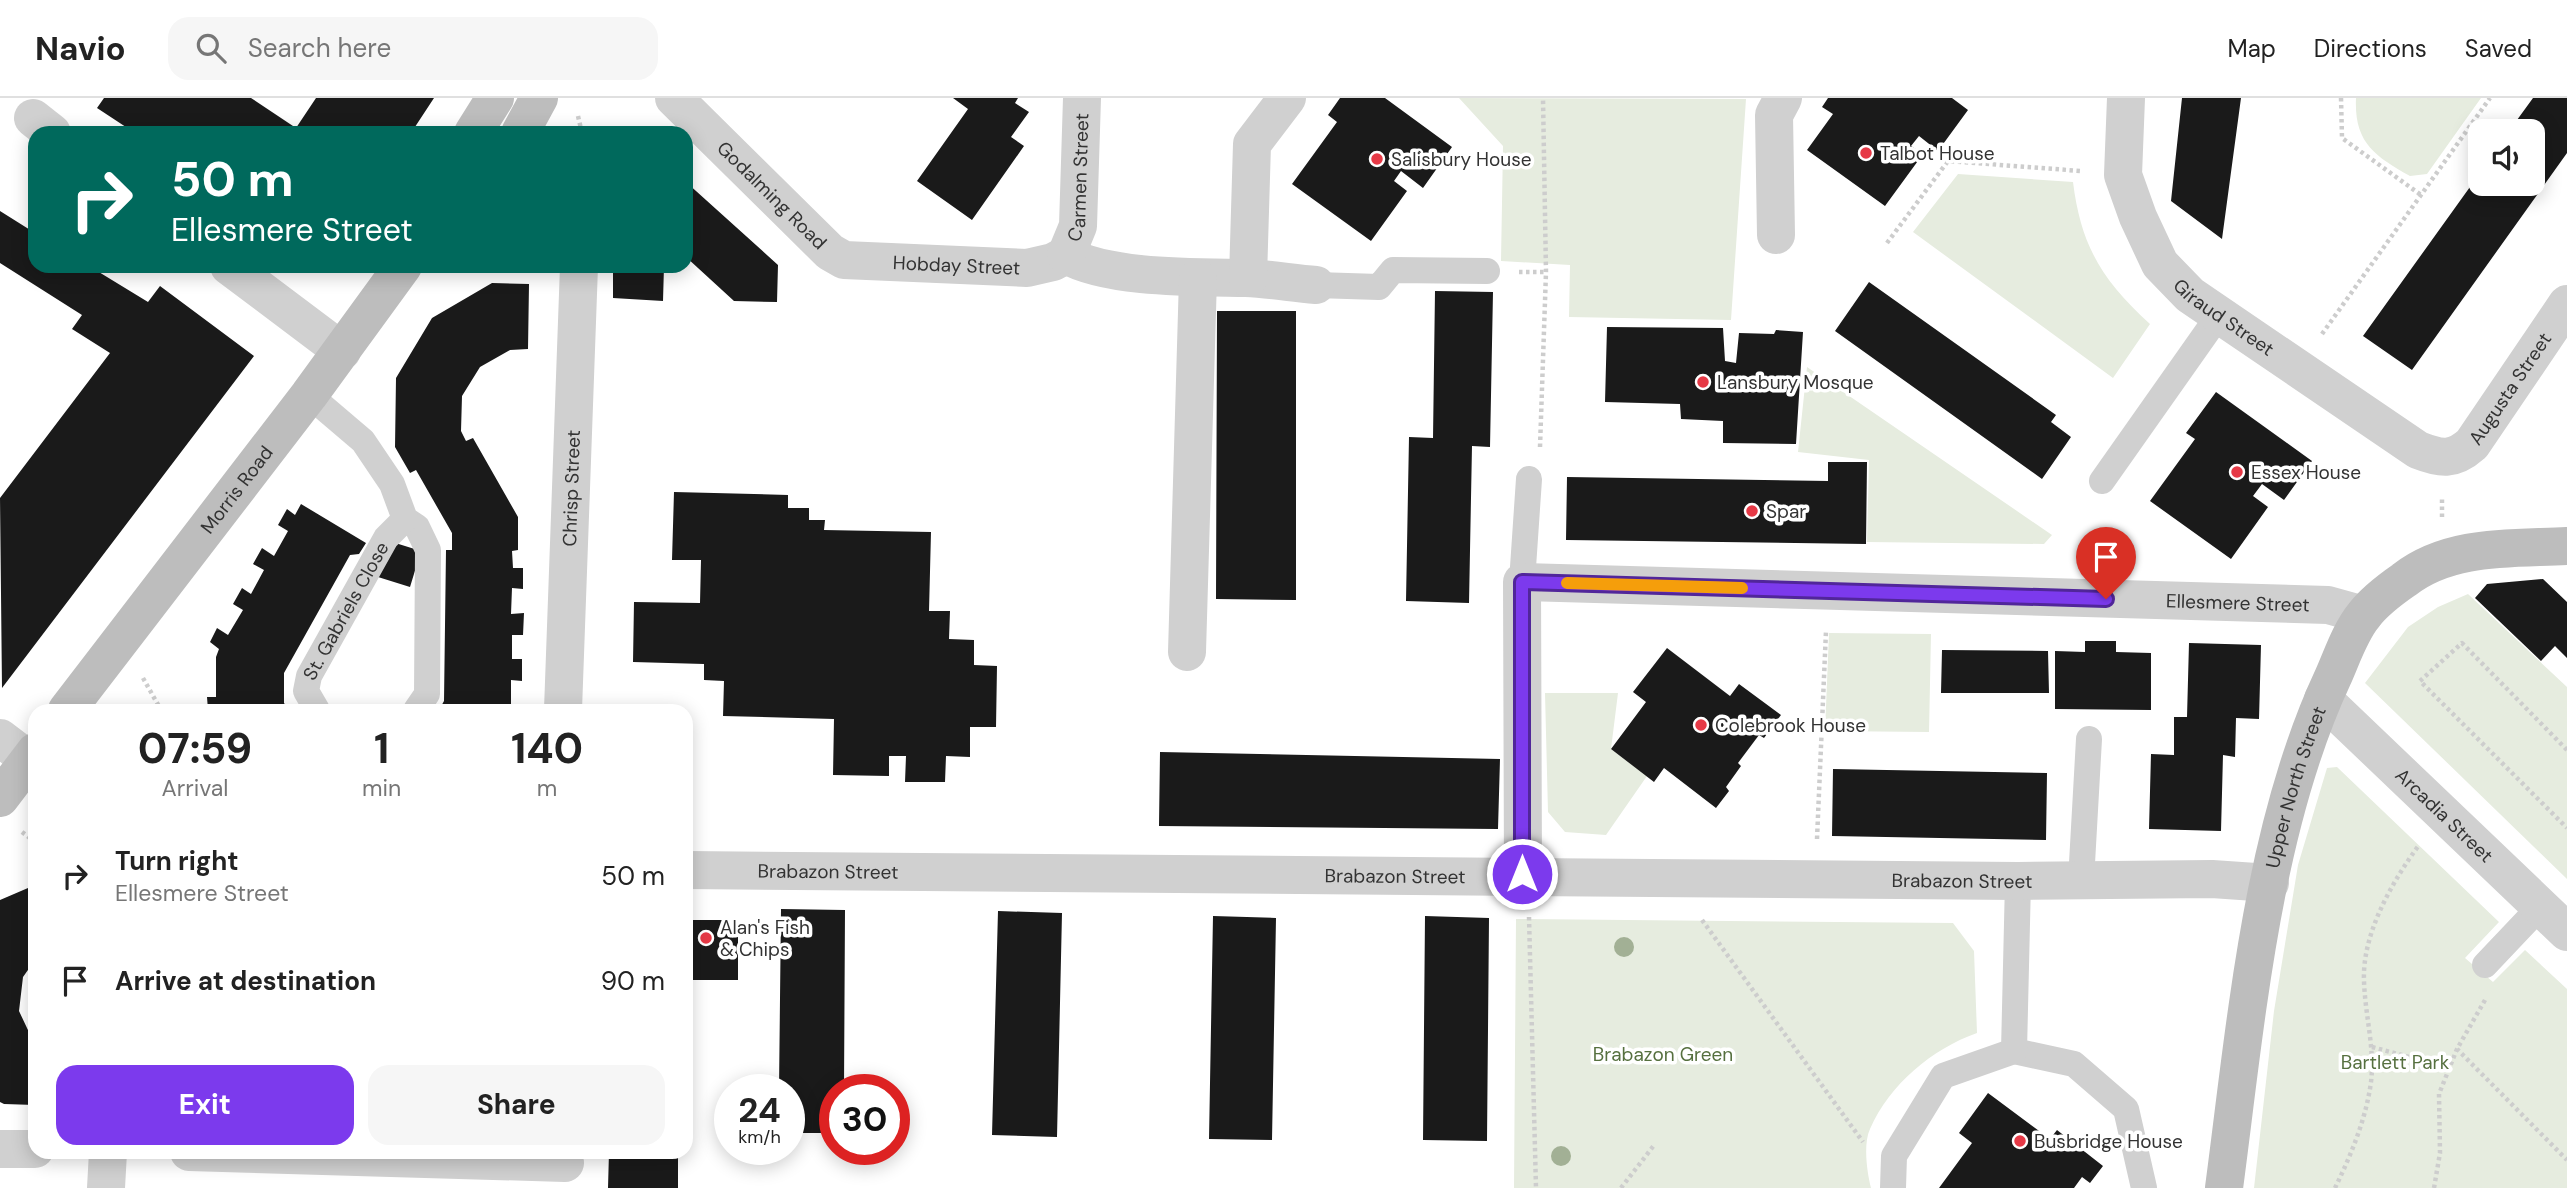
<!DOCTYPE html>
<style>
:root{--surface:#fff;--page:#f6f6f6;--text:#222;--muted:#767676;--line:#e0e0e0;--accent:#7c3aed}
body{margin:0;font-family:"DM Sans",sans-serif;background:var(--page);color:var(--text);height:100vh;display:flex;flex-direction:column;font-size:26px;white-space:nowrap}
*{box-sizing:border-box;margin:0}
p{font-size:23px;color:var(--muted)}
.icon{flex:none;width:38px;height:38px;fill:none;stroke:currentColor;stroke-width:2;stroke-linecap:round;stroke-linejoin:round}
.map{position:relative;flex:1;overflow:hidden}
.sheet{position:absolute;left:28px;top:606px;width:665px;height:455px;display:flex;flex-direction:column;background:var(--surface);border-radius:21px;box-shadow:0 4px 18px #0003}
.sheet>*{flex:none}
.banner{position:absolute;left:28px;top:28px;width:665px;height:147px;border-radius:21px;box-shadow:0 4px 18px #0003;background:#00695c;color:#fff;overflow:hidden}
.tools{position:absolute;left:2468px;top:21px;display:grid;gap:14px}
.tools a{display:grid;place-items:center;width:77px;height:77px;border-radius:14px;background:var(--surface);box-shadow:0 4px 18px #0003;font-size:35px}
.speed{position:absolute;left:714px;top:976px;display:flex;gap:14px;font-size:35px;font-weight:700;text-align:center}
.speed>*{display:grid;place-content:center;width:91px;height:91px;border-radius:50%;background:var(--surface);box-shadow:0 4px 18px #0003;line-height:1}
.speed small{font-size:18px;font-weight:400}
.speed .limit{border:10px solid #d22;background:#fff;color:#111}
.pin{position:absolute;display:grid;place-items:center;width:60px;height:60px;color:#fff;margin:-72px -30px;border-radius:50% 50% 50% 0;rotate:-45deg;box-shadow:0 0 7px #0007}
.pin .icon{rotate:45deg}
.me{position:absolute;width:77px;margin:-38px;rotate:0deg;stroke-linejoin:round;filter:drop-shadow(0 0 5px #0008)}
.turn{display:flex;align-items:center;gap:24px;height:147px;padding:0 28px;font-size:32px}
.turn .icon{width:91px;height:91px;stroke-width:2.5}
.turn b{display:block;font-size:49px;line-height:60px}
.eta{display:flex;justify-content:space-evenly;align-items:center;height:119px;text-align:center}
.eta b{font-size:42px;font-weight:700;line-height:49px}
.button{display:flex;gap:14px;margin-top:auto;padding:14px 28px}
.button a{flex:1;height:80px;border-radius:21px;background:var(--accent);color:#fff;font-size:28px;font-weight:700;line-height:80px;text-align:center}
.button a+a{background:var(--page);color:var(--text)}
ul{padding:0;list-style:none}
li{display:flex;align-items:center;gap:21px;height:105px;padding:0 28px}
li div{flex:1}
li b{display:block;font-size:26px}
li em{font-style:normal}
header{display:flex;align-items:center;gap:42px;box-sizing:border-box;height:98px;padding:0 35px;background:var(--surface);border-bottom:2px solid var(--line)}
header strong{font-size:33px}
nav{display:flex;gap:38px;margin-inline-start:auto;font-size:24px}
.search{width:490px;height:63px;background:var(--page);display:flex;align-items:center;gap:18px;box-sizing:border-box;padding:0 24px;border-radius:21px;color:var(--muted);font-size:26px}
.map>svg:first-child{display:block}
.green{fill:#e6ecdf}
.building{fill:#1a1a1a}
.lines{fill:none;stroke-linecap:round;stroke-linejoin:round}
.path{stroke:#cdcdcd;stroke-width:4.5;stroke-dasharray:3.5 3.5;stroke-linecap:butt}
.lane{stroke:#d0d0d0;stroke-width:26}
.street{stroke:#d0d0d0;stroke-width:38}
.secondary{stroke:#bdbdbd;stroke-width:38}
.tree{fill:#a2b095}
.route-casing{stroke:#51269a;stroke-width:18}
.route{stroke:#7c3aed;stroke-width:12}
.slow{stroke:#f59e0b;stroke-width:12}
.poi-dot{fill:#e63946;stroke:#fff;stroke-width:2.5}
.labels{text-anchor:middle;stroke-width:7;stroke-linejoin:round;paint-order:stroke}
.poi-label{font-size:19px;fill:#333;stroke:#fff;text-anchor:start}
.street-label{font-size:19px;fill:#333;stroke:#fff}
.park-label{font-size:19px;fill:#56703f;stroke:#fff}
</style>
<header>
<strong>Navio</strong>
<div class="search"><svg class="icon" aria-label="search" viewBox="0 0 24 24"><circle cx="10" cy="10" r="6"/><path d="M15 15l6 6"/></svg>Search here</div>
<nav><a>Map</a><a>Directions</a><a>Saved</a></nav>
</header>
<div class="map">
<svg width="2567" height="1090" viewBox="0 0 2567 1090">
<rect width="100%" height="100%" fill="#fff"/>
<path class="green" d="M1459,0L1746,1L1731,222L1569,219L1570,167L1501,163L1503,48Z
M2356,0H2481L2427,76L2410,78C2374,58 2354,44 2356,0Z
M1958,76L2073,84C2081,149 2103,183 2150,226L2113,280L1913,134Z
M1807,269L2052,437L2044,446L1867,444L1869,362L1798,354Z
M2468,496L2567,589V781L2365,585L2408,529L2438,509Z
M1829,535L1931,536L1929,634L1825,633Z
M1545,595H1618L1611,651L1647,678L1606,737L1565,734L1548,714Z
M2337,669L2499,824L2465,860L2493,884L2525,852L2567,891V1090H2254L2274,913L2298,767L2327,670Z
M1516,821L1953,825L1974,853L1977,935C1932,951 1890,986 1870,1031C1863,1046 1867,1074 1871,1090H1514Z"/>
<path class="building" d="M104,0H251L296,30L316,0H434L411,35H135L97,10Z
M953,0H1018L1015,5L1029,14L1011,39L1024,48L972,122L917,83L968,11Z
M1340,0H1385L1452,49L1423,90L1401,73L1394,83L1407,93L1371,143L1292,86L1337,24L1328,17Z
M1828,0H1952L1968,12L1938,53L1919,38L1911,48L1923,56L1885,108L1807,52L1833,16L1822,9Z
M2182,0H2241L2222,141L2171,103Z
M2533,0H2567V55L2412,272L2363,238L2480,75V86H2532V33H2509Z
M686,84L778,167L777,204L734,203L686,159Z
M0,113L35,135V168H89L148,204L160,188L254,258L2,590L0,400L110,255L72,231L82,217L0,165Z
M613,168H664L663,203L613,200Z
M1869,184L2056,317L2051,324L2071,339L2042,381L1835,233Z
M492,185L529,186L528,251L510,252L480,269L462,298L461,333L466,343L473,340L518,419V452L512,453L513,470H523V491L512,490L511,516L524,515L523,537H512V561H522V583L511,582V612H439L444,603L446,452H452V435L416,372L410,375L395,349L396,280L432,220Z
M1435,193L1493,194L1490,349L1472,348L1469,505L1406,503L1409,339L1433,340Z
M1217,213H1296V502L1216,501Z
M1607,229L1723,230L1725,263L1736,265L1739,235L1774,236L1776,232L1803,234L1796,346L1723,345V323L1681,321L1680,306L1605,304Z
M2216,294L2312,363L2284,402L2262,386L2253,398L2268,409L2231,461L2150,403L2195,341L2186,335Z
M1828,364H1867L1866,446L1566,442L1567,379L1828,383Z
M674,394L788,397V410H809V422H825L824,432L931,434L929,513H950L949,541L974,542V567L997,568L996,629H970V659L946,658L945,684H905L906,658H889V678L833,677L834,621L723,618L724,583L704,582V566L633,564L634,504L700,505L701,462H672Z
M301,406L366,445L359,456L350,457L284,575V605L289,612H208L207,599H216V559L219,551L210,544L217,530L228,537L243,512L233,506L242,490L251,496L264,472L253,466L262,450L274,458L288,433L278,427L287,411L295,417Z
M389,443L421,453L410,489L378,479Z
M2543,481L2567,504V560L2555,548L2541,563L2475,500L2487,486Z
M2085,543H2116V554L2151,555V612L2055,611V553L2085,554Z
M2189,545L2261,547L2259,621L2236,620L2235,659L2223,657L2221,733L2149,731L2151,656L2174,657V619H2187Z
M1667,550L1730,598L1739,586L1781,617L1764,640L1759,637L1738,665L1741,668L1726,689L1729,693L1716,710L1664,670L1654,684L1611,651L1646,604L1633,594Z
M1942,552L2048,553L2049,595H1941Z
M1160,654L1500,661L1498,731L1159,728Z
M1833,671L2047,675L2046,742L1832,738Z
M35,787V862L23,879L19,913L35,947V1007L4,1006L0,1004V802Z
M781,811L845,812L844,992H835V1035H789V992H779Z
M998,813L1062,815L1057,1039L992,1037Z
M1213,818L1276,820L1272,1042L1209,1041Z
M1425,818L1489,820L1487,1043L1423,1042Z
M686,822H738V882H686Z
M1988,995L2050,1041L2057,1032L2103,1068L2090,1085L2082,1079L2074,1090H1939L1972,1045L1959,1035Z
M609,1054H678V1090H608Z"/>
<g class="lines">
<path class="path" d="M2341,0L2342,40L2421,97
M578,18L582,35
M1887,145L1948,63L2081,73
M1519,174H1546
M2322,236L2490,0
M1540,349L1546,174L1543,0
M2442,419V400
M143,580L161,612
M2567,652L2462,545L2420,583L2567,730
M22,734L35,744
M1817,741L1826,533
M1529,819L1536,1090
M1702,822L1863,1044
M2485,902L2457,951L2567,1062
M2372,949L2450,970
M1621,1090L1655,1046
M2335,1090C2351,1057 2366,1021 2371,984C2375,950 2365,917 2364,883C2362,836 2392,784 2419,747
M2434,1090L2440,1055L2439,996L2457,951"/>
<g class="lane">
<path d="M1316,187L1379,189L1393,172L1487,173"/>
<path d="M309,297L363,343L392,386L405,421L417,429L428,452L427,596L416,612"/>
<path d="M2102,383L2219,217"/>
<path d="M1522,484L1529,381"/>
<path id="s1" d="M317,612L306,593L309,578L386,440L405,421"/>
<path d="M2081,783L2089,641"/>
<path d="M2485,867L2540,809"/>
<path d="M2014,953L2074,966L2126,1011L2144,1090"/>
<path d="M1893,1090L1894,1058L1943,978L2014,953L2018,783"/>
</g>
<g class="street">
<path id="s2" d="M674,0L830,154L844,162L1027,170L1053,164L1066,157"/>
<path id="s3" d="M2126,0L2123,77L2138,119L2160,166L2190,197L2418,352C2441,361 2453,363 2472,346L2567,206"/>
<path d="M33,20L52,35"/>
<path d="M1776,137L1774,17L1783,0"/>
<path d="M1066,157C1108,181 1196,179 1246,180C1269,181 1292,185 1316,187"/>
<path id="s4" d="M1066,157L1078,128L1082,0"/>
<path d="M229,168L342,253"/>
<path d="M1248,180L1252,46L1287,0"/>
<path d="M1187,554L1198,180"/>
<path id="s5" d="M2323,601L2567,834"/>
<path id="s6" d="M563,612L579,168"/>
<path d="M0,640L29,662"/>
<path id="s7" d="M686,772L2018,783L2212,781L2270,785"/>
<path id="s8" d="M1523,776L1522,484L2328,507L2364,517"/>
<path d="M0,1051H35"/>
<path d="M189,1054L565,1065"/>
<path d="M106,1090L108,1054"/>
</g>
<g class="secondary">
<path d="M473,35L495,0"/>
<path d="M520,35L539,0"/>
<path id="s9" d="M67,612L309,297L403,168"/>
<path d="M0,700L35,654"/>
<path id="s10" d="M2224,1090C2246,924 2262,731 2333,579C2342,559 2350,534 2364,517C2374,504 2391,491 2404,482C2450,446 2512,451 2567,448"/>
</g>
</g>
<g class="tree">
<circle cx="1624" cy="849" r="10"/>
<circle cx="1561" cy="1058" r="10"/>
</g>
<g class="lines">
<g class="route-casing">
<path id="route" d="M1522,776V484L2106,501"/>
</g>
<use href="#route" class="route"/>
<path class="slow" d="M1567,485L1742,490"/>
</g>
<g class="poi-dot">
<circle cx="1866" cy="55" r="7"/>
<circle cx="1377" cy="61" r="7"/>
<circle cx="1703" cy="284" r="7"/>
<circle cx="2237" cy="374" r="7"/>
<circle cx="1752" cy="413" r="7"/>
<circle cx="1701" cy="627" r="7"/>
<circle cx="706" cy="840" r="7"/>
<circle cx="2020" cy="1043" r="7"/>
</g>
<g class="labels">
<g class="poi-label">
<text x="1880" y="62">Talbot House</text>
<text x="1391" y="68">Salisbury House</text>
<text x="1717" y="291">Lansbury Mosque</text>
<text x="2251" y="381">Essex House</text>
<text x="1766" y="420">Spar</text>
<text x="1715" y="634">Colebrook House</text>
<text x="720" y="836">Alan's Fish<tspan x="720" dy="22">&amp; Chips</tspan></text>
<text x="2034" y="1050">Busbridge House</text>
</g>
<g class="street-label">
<text dy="7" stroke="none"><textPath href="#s4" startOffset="80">Carmen Street</textPath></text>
<text dy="7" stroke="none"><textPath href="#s2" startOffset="138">Godalming Road</textPath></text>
<text dy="7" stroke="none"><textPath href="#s2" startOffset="348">Hobday Street</textPath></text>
<text dy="7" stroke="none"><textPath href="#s3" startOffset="257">Giraud Street</textPath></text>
<text dy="7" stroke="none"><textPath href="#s3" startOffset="618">Augusta Street</textPath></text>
<text dy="7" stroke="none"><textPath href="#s6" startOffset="222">Chrisp Street</textPath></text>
<text dy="7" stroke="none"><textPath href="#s9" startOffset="278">Morris Road</textPath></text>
<text dy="7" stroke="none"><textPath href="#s8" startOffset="1008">Ellesmere Street</textPath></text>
<text dy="7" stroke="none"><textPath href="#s1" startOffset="112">St. Gabriels Close</textPath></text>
<text dy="7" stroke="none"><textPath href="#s10" startOffset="408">Upper North Street</textPath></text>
<text dy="7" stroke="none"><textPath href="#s5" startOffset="168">Arcadia Street</textPath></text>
<text dy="7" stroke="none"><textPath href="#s7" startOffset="142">Brabazon Street</textPath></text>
<text dy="7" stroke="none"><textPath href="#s7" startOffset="709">Brabazon Street</textPath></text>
<text dy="7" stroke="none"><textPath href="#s7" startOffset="1276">Brabazon Street</textPath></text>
</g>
<g class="park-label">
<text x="1663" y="963">Brabazon Green</text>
<text x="2395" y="971">Bartlett Park</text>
</g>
</g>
</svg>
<div class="tools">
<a><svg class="icon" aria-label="sound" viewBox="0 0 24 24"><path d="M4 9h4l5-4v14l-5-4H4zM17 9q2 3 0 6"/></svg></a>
</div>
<div class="speed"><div>24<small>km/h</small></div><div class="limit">30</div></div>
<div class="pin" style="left:2106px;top:501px;background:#d93025"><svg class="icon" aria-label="arrive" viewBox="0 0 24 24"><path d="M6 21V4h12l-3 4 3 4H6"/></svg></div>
<svg class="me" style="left:1522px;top:776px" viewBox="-20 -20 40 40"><circle r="17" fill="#7c3aed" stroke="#fff" stroke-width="3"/><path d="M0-11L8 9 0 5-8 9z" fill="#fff"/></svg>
<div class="banner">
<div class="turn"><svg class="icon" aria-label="right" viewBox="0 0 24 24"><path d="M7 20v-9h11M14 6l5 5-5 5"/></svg><div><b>50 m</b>Ellesmere Street</div></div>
</div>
<section class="sheet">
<div class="eta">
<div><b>07:59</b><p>Arrival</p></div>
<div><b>1</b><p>min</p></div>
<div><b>140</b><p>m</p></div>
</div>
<ul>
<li><svg class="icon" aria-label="right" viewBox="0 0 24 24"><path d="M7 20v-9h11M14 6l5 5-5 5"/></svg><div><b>Turn right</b><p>Ellesmere Street</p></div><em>50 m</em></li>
<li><svg class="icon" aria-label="arrive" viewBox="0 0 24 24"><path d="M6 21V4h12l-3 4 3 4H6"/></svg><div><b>Arrive at destination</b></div><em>90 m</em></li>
</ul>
<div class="button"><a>Exit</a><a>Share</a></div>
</section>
</div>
